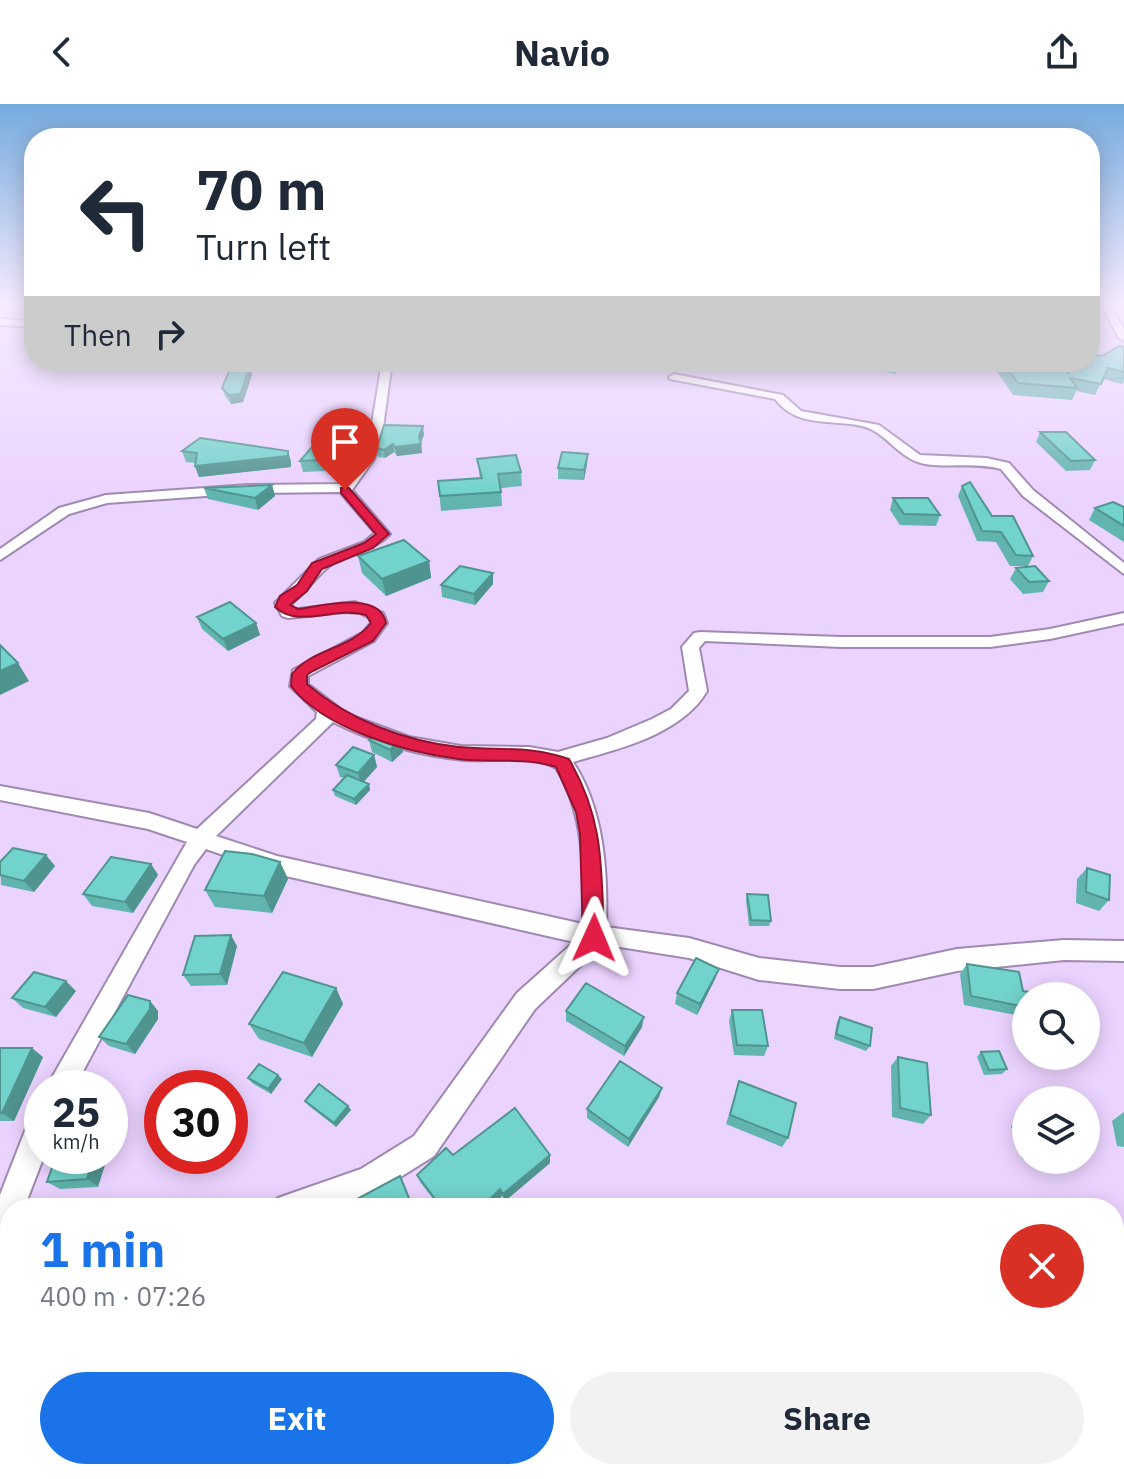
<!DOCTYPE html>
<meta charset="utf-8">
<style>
:root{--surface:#fff;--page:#f2f2f3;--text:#1f2937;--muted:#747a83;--accent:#1a73e8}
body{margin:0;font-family:"IBM Plex Sans",sans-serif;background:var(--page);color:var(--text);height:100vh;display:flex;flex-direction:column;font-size:30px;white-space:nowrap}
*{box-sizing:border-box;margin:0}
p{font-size:26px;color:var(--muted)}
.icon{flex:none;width:44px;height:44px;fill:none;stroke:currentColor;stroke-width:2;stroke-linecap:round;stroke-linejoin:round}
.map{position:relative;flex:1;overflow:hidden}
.panel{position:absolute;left:0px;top:1094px;width:1124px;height:282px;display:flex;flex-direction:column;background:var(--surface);border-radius:32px 32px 0 0;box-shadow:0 4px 20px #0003}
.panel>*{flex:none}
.guide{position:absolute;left:24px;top:24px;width:1076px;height:244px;border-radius:32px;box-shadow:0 4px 20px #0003;background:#fff;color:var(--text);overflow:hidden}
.buttons{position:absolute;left:1012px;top:878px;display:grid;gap:16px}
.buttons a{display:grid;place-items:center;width:88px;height:88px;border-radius:50%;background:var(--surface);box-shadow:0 4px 20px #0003;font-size:40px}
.speed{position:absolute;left:24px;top:966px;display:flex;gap:16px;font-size:40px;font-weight:700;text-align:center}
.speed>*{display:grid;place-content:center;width:104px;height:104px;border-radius:50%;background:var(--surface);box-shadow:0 4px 20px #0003;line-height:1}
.speed small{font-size:20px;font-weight:400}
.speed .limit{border:12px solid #d22;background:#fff;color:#111}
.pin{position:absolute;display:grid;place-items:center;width:68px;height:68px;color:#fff;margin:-82px -34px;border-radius:50% 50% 50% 0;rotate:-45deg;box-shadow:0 0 8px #0007}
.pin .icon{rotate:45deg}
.me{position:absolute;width:88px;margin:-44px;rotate:1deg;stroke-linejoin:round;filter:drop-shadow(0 0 6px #0008)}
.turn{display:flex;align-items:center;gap:28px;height:168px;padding:0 40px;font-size:36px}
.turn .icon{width:104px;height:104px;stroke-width:2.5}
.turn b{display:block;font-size:56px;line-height:68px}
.then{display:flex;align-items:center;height:76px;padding:0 40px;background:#0003;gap:16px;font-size:30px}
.round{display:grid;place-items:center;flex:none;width:84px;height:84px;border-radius:42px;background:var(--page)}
.overview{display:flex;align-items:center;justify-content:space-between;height:136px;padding:0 40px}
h1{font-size:48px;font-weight:800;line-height:60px;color:var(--accent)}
.primary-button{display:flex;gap:16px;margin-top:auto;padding:16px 40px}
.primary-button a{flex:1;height:92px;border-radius:48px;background:var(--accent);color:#fff;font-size:32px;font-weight:800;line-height:92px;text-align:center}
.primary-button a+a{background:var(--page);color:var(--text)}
header{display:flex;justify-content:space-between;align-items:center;height:104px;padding:0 40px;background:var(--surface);font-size:36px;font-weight:800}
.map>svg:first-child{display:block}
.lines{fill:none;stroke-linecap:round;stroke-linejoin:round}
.street-casing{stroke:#9f89b1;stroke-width:4}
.street{fill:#fff;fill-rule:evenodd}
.wall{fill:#62b5af}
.shaded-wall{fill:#50948f}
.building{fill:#72d3cc;stroke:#50948f;stroke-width:2}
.route{fill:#e11d48;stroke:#92132f;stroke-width:2}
</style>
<header><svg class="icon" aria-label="back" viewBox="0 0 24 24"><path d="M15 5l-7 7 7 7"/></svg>Navio<svg class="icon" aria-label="share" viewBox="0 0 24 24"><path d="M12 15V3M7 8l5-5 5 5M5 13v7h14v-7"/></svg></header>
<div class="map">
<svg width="1124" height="1375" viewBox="0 0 1124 1375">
<rect width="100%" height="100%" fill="#ebd3ff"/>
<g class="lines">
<g class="street-casing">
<path id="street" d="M1100,198H1108L1124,225V237L1119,234Z
M0,215L34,217V223L0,221Z
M382,258H392L381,338L374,355L352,386L390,430C373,449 346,447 328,463C315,474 305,489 291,500L294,505H299L355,498L383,509L387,519L374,537L308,572V580L347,610L409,633L461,642L529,643L558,648L607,634L652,615L671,605L689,587L682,543L694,529L700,528L841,533H990L1050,525L1124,509V519L1050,535L990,543H841L705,537L699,544L707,587C681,631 618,645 573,658C604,705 608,768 606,823L689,834L759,854L840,863H873L957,845L1064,836L1124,837V857L1064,856L957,867L873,885H840L759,876L689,854L620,843L599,844L535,905L434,1052L378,1087L331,1104H273L278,1094L361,1065L414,1032L517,889L574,838L277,770L206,745L194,761L74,984H46L187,738L148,725L0,696V682L149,709L197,725L316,615L317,608L290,582L293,566L362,529L371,519L370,514L360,509L344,508L288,514L282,512L275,499L319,455L364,438L375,429L340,388L248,389L107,399L69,410L0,456V445L59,404L106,391L248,381L343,380L362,354L369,338ZM333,618C373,638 419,652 464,656C494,658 529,649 556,664C584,708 585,769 583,820L277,752L216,732Z
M674,270L783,291L801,307L879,321L920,351L986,354L1009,359L1033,386L1124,459V470L1023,392L1001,365C976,358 950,364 925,360C898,355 887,328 862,322C830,315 797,324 775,295L670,275L669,273Z
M42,1005L44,1052L24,1104H10V1140L0,1144V1091L32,1009Z
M10,1175V1207L0,1210V1178Z
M357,1366H397L401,1375H361Z"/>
</g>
<use href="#street" class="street"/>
</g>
<path class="wall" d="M1124,243V278L1122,280L1103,275L1095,291L1076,287L1072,296L1013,291L998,269L1002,258L1068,269L1102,252Z
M877,258H899L896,270L878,267Z
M250,263L252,271L243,298L231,300L225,292L222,284Z
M337,319L365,322L367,332L361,349L333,346L325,367L303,368L300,357Z
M1040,328L1095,356L1090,366L1066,367L1036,338Z
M424,331L421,338L422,349L397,352L394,348L385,354L378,353L377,344Z
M182,347H288L291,358V363L199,373L195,362V359L186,358Z
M477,355L521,368L522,382L501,384L502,402L441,407L438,377L480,374Z
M587,360L584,376L558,375V364Z
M272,381L275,392L258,406L208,395L204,384Z
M962,382L1033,452L1028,462H1010L996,438L977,437L958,392Z
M893,394L940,411L936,422L900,421L890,406Z
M1124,403V438L1089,416L1095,404Z
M358,452L429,457L431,474L386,492L362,469Z
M1016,464L1049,477L1043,488L1023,490L1010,475Z
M493,480L475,501L442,493L441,481Z
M197,513L256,519L260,531L228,547L202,525Z
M369,636L403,648L392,658L372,648Z
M374,651L377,663L363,678L369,680L370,686L356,701L335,692L333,686L345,674L340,673L336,661Z
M0,758L55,762L34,788L1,781Z
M280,758L288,775L272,809L215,803L205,786Z
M151,760L158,771L133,809L92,802L83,790Z
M1087,764L1109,796L1099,807L1076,799L1077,775Z
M747,790L771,817L769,822H749L746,796Z
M237,842L227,881L191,882L183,871Z
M967,860L1023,887L1026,892V913L964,901L960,870Z
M719,865L715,875L697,911L675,900L677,889Z
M336,884L343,900L312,953L259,935L249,920Z
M76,887L56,913L23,904L12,894Z
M150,897L158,907V915L135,950L109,942L99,933Z
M732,906L768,942L764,952L734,951L729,917Z
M566,907L642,923L624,952L566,917Z
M840,913L870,942L866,947L834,935L837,918Z
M0,944L43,953L14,1017H0Z
M981,948L1007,965L1002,970L984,971L977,953Z
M898,953L931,1011L923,1020L892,1013L891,962Z
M248,974L282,975L271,990L252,979Z
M739,977L788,1034L782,1043L726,1020Z
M662,984L659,993L628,1043L587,1014V1005Z
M305,997L348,1002L351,1006L336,1023L308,1001Z
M1124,1008V1043L1117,1042L1112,1017Z
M1016,1018H1026V1056L1022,1055L1011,1022Z
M453,1051L550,1059L505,1097L502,1092L490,1104H440L420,1078L417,1071Z
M56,1052L98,1083L60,1085L47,1078Z"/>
<path class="shaded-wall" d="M250,263L252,271L243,298L231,300L229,291Z
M365,322L367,332L361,349L359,338Z
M423,322L424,331L420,340H421L422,349L397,352L395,343L419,332Z
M330,336L333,346L325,367L322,356Z
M393,340L394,348L385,354L384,346Z
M288,347L291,358V363L199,373L195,362Z
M588,350L587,360L584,376V366Z
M272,381L275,392L258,406L255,394Z
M429,457L431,474L386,492L382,475Z
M493,469V480L475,501L474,490Z
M256,519L260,531L228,547L223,535Z
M18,559L29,577L0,591V567Z
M400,636L403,648L392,658L390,646Z
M374,651L377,663L361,681L358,669Z
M369,680L370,686L356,701L354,695Z
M46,751L55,762L34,788L24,777Z
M280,758L288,775L272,809L264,792Z
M151,760L158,771L133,809L125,798Z
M231,831L237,842L227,881L220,870Z
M719,865L715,875L697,911L700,900Z
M66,877L76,887L56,913L45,903Z
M336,884L343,900L312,953L304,939Z
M150,897L158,907V915L135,950L126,940Z
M644,913L642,923L624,952L625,942Z
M32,944L43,953L14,1017L2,1009Z
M278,971L282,975L271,990L268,985Z
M662,984L659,993L628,1043L629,1035Z
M348,1002L351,1006L336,1023L334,1019Z
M110,1023L116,1027L110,1045Z
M550,1051V1059L505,1097L503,1090Z
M94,1052H108L98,1083L87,1075Z
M500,1085L502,1092L490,1104H481Z"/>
<path class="building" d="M1119,242L1124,243V268L1108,264L1101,280L1070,274L1077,284L1018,279L1003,258H1060L1068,269L1079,258H1090V250L1102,252Z
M250,263L240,290L229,291L222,284L230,265Z
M336,315V319L365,322L359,338L330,336L322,356L300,357Z
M384,321L423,322L419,332L421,340L395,343L393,340L384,346L377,344Z
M1040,328H1066L1095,356L1071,357Z
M200,334L288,347V352L195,362L197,349L182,347Z
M562,348L588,350L584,366L558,364Z
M516,351L521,368L498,370L501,388L440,392L438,377L482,374L477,355Z
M970,378L992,412H1013L1033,452L1016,451L1001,428L982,427L962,382Z
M272,381L255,394L204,384Z
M893,394H928L940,411L904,410Z
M1113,398L1124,403V422L1095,404Z
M404,436L429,457L382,475L358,452Z
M460,462L493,469L474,490L441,481Z
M1035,462L1049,477L1029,478L1016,464Z
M230,498L256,519L223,535L197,513Z
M0,541L18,559L0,567Z
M377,629L400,636L390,646L369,636Z
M353,643L374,651L358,669L336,661Z
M347,671L369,680L354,695L333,686Z
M13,744L46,751L24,777L0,771V758Z
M225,747L252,750L280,758L264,792L205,786Z
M111,753L151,760L125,798L83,790Z
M1087,764L1110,771L1109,796L1086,788Z
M747,790L768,791L771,817L751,816Z
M231,831L220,870L183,871L195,832Z
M696,854L719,865L700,900L677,889Z
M967,860L1019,868L1023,887L1056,892H1026V903L971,892Z
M34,868L66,877L45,903L12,894Z
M283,868L336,884L304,939L249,920Z
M586,879L644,913L625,942L566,907Z
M128,891L150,897V905L126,940L99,933Z
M732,906H762L768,942L737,941Z
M840,913L872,924L870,942L836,930Z
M0,944H32L2,1009H0Z
M999,947L1007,965L989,966L981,948Z
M898,953L927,959L931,1011L900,1004Z
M620,957L662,984L629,1035L587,1005Z
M259,960L278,971L268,985L248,974Z
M739,977L796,999L788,1034L730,1011Z
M319,980L348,1002L334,1019L305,997Z
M515,1004L550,1051L503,1090L500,1085L481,1104H442L417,1071L446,1044L453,1051Z
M1016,1018H1026V1048Z
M56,1052H94L87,1075L47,1078Z
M400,1072L413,1104H365L346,1101Z
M475,1366H546L539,1375H481Z"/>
<linearGradient id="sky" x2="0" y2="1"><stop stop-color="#75aadd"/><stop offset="0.51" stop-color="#f6ebff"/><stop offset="1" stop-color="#f6ebff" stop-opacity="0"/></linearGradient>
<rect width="1124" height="390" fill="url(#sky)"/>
<path class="route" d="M341,384H349L389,430L373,444L322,465L307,487L290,501L298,505C320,502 380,486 386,519L373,537L311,568L307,571V580C349,616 404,637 459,643C501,647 527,641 569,655C605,718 601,764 604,834L601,841L594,844L586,841L583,834L580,730L576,708L556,663C524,653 491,659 458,655C405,648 324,625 291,582L292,570C311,545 351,545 371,519L366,511C334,502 299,525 275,503L280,492L297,481L312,459L364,439L376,430L341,389Z"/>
</svg>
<div class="buttons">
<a><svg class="icon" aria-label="search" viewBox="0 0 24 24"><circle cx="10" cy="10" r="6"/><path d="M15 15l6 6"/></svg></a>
<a><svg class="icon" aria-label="layers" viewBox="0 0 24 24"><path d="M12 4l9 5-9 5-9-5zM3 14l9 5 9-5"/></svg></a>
</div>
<div class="speed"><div>25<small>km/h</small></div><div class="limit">30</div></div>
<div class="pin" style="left:345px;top:386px;background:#d93025"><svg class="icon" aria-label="arrive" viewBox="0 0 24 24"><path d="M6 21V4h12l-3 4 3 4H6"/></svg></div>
<svg class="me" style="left:594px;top:834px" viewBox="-20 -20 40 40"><path d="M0-17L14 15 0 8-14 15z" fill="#e11d48" stroke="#fff" stroke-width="4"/></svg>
<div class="guide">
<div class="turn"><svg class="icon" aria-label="left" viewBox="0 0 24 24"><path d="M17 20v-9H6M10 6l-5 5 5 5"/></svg><div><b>70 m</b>Turn left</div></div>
<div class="then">Then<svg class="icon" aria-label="right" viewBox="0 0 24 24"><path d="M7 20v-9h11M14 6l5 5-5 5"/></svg></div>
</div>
<section class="panel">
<div class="overview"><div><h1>1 min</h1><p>400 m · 07:26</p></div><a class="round" style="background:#d93025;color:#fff"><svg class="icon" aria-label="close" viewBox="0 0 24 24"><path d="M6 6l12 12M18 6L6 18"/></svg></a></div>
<div class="primary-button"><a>Exit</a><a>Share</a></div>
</section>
</div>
